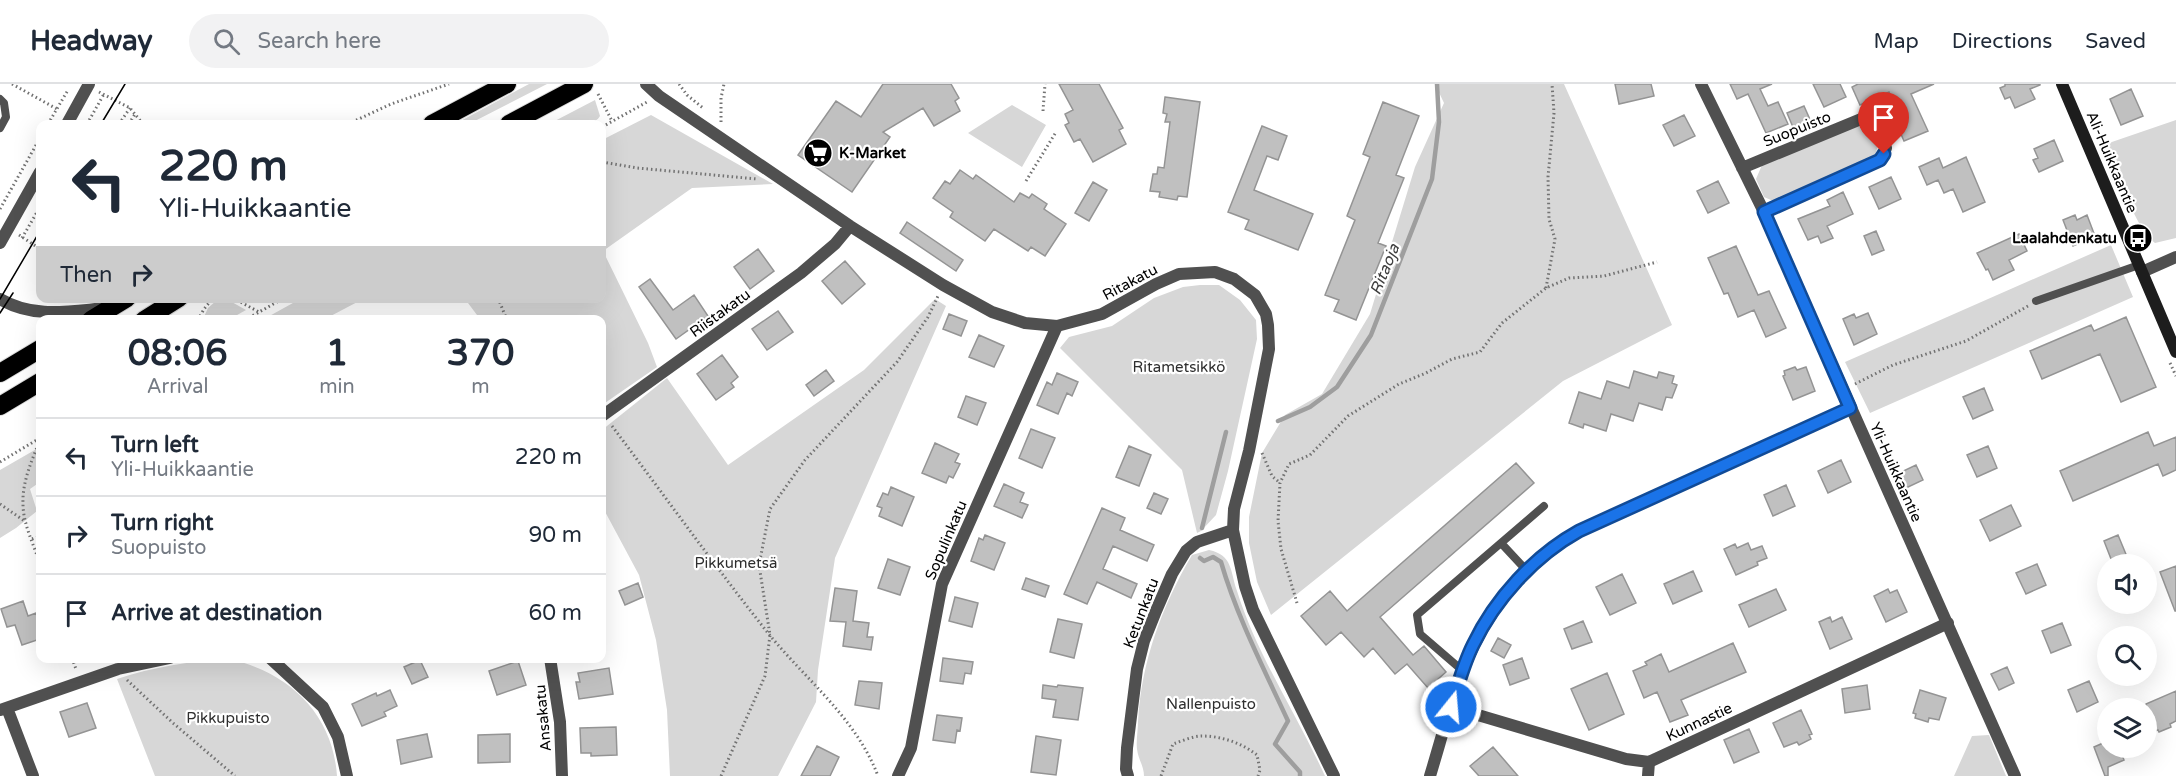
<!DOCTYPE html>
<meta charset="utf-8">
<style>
:root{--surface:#fff;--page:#f2f2f3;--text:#1f2937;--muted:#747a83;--line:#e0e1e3}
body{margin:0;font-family:"Varela Round",sans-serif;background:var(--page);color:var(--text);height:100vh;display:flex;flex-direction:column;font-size:22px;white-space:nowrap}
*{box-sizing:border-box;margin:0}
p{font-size:20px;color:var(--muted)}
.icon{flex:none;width:33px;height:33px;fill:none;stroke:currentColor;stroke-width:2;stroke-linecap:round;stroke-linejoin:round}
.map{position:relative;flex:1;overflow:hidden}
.details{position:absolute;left:36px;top:231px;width:570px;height:348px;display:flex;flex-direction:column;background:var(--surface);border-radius:12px;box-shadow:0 6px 24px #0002}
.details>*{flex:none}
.top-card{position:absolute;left:36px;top:36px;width:570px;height:183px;border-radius:12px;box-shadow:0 6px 24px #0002;background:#fff;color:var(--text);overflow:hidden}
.buttons{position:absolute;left:2097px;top:470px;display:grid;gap:12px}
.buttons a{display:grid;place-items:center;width:60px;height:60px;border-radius:50%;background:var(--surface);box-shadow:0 6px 24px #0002;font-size:30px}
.pin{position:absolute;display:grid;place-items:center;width:51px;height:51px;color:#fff;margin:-62px -26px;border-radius:50% 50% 50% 0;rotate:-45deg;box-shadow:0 0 6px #0007}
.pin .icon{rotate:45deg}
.me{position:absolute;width:66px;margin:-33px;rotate:17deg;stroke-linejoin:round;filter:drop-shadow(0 0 4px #0008)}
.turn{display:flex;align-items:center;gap:21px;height:126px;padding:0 24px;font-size:27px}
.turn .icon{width:78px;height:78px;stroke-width:2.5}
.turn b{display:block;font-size:42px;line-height:51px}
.then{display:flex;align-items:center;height:57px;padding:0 24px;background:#0003;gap:12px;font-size:22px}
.eta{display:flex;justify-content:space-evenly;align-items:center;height:102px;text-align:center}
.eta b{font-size:36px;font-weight:800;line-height:42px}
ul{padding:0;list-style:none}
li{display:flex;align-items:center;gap:18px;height:78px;padding:0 24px;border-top:2px solid var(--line)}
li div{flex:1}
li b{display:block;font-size:22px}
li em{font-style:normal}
header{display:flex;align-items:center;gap:36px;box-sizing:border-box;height:84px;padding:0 30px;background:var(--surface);border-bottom:2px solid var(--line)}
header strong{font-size:28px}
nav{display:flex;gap:33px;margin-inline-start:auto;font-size:21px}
.search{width:420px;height:54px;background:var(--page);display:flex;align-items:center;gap:15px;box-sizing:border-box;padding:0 21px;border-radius:33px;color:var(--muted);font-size:22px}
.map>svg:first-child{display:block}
.green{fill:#d7d7d7}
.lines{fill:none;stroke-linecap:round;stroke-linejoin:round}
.stream{stroke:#9e9e9e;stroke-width:4.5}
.building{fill:#c0c0c0;stroke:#949494;stroke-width:1.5}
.highway-casing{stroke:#dbdbdb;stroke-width:20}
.path{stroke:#727272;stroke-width:3;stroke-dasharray:1.5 3;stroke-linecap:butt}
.lane{stroke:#505050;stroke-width:8}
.street{stroke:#505050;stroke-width:12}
.secondary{stroke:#1d1d1d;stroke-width:12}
.highway{stroke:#000;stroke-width:18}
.tram{stroke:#000;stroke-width:1.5}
.route-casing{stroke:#114b97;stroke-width:15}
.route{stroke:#1a73e8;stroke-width:10}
.labels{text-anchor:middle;stroke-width:4.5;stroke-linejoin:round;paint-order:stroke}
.street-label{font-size:15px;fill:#000;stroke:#fff}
.poi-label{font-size:15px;font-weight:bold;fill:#000;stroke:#fff;text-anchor:start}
.park-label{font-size:15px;fill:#2e2e2e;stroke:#fff}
.water-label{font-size:16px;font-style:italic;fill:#3f3f3f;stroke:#fff}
</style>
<header>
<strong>Headway</strong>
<div class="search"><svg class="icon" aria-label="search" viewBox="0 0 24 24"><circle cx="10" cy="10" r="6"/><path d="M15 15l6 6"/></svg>Search here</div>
<nav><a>Map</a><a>Directions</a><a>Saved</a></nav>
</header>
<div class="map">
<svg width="2176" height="692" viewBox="0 0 2176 692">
<rect width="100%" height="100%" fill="#fff"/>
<path class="green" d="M529,0H547L469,40H455Z
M1435,0H1564L1672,241L1563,297L1271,531L1257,498L1249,459V433L1262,369L1285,331L1322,310L1370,230L1415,83L1444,19Z
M595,16L600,32C592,46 563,41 549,40Z
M1012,21L1046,41L1022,83L968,49Z
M651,31L773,100L692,104L603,167L648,259L657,283L602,321V236L480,235L465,215L602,214V56Z
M2176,36V154L2155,159C2135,145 2116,85 2106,60Z
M1860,41L1872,44L1879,58L1875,71L1777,116H1771L1764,113L1756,95L1762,81Z
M2111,161L2133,213L1870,329L1845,278Z
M1200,201H1219L1240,216L1256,236L1257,255L1228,387L1216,431L1201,447L1197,449L1182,386L1060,264L1069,253L1112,242L1154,214L1183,203Z
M302,214H363V215L325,235H264Z
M935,215L946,222L835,474L818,586L816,618L778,692H670L667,626L656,556L639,491L602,422V346L667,294L728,381L864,286Z
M217,216L230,217L246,226L230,235H203L208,224Z
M40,363V398L30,405L37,427L16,444L0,454V386Z
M1209,466C1233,471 1230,487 1237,507C1257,571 1297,631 1325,692H1144C1144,682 1138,675 1137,665C1136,657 1138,646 1138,638C1141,578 1162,522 1192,471Z
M229,575C289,588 333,630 337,692H155L117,595C153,583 191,577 229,575Z
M1989,651L2006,692H1954L1972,652Z"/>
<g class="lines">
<path class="stream" d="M1278,337L1310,323L1337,303L1371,251L1432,95L1439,38L1437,0
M1202,444L1226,348
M1200,474L1204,477L1213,473L1221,478C1237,533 1264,585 1288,637L1275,660L1300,688V692"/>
</g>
<path class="building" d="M883,0H951L959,14L955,17L960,27L934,42L923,24L883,48L890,53L852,108L798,71L836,17L861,33Z
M1059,0H1099L1123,44L1119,46L1126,60L1093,78L1080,55L1074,58L1065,41L1069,39L1065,30L1073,26Z
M1615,0H1651L1654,12L1619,20Z
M1730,0H1772L1760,5L1768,22L1778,18L1788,40L1766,49L1748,10L1737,15Z
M1813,0H1840L1846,13L1824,23Z
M1858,0H1934L1911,10L1928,47L1904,57L1897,41L1903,39L1889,8L1860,21L1852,3Z
M2005,0H2040V1L2030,5L2035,15L2015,24L2010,13L2005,15L2000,4L2005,2Z
M2131,5L2143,32L2121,41L2110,15Z
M1165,13L1200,18L1187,113L1178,112L1177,116L1159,113L1160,108L1150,107L1153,90H1157L1158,83L1164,84L1170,38H1165L1167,30L1163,29Z
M1383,18L1419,32L1396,91L1404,94L1378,159L1386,162L1356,236L1334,227L1339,216L1325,211L1355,136L1347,132L1370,73L1363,70Z
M1804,22L1812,40L1795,48L1787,29Z
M1684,31L1695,52L1674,62L1663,41Z
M1262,42L1287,52L1278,76L1267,72L1254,106L1313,130L1298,166L1245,145L1249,136L1228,128Z
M2054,56L2063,77L2039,88L2033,76L2038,74L2034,65Z
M1966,73L1985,118L1963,128L1953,105L1944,109L1938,96L1927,101L1919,83L1939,74L1943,84Z
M960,86L973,95L976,91L1014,118L1020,109L1029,114L1032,110L1047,120L1044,125L1066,140L1045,172L1031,163L1028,167L994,145L985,157L950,133L953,128L933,114L945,97L950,100Z
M1891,93L1901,115L1879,125L1869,103Z
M1718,97L1729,119L1708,129L1697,107Z
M1093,98L1107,106L1089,137L1075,129Z
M1843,108L1853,130L1827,142L1833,154L1821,159L1818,152L1808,156L1798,135L1830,122L1827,116Z
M2075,131L2077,136L2087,131L2095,152L2073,162L2063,136Z
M907,138L963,176L956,187L900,149Z
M1876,147L1884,166L1872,171L1864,152Z
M2019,150L2027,167L2009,176L2014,186L1993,196L1988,185L1986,186L1977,169Z
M1736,162L1758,211L1769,207L1786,244L1766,253L1754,226L1738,233L1728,209L1724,210L1708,174Z
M758,165L774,187L750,205L734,183Z
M845,177L865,200L842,220L822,197Z
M650,195L673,226L694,211L708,232L676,255L639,203Z
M778,227L793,248L767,266L752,245Z
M1868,229L1877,250L1854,261L1843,235L1854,230L1856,234Z
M949,230L967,237L961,252L943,245Z
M2126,233L2156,303L2121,318L2100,270L2042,295L2030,267L2091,241L2094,247Z
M979,251L1004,262L994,283L969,273Z
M722,271L738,293L731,299L734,303L716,316L697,290Z
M1795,283L1797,286L1806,283L1815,307L1793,316L1783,292L1785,291L1784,287Z
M826,286L834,297L814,312L806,301Z
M1634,287L1657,294L1659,288L1674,292L1672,299L1677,301L1672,314L1666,313L1662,326L1639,319L1633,337L1611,330L1606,347L1584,340L1583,344L1569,339L1579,308L1601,315L1607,297L1629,304Z
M1057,289L1078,298L1072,312L1067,309L1058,330L1037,321L1047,298L1052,301Z
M1984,304L1993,326L1973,335L1963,313Z
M966,312L986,319L977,341L958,333Z
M1031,345L1055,354L1042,384L1019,374Z
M2148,348L2154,362L2176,353V386L2163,392L2158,380L2073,417L2060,387Z
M935,359L959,370L955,378L960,380L953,394L949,392L946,399L922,389Z
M1129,362L1151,371L1139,402L1116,393Z
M1988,362L1997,384L1977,393L1967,371Z
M1841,376L1851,398L1828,409L1818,387Z
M1516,379L1534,399L1380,533L1413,571L1424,562L1446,588L1428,604L1407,580L1395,590L1373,564L1364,573L1341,548L1326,561L1301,532L1330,507L1347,527Z
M1916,381L1923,396L1906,404L1899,389Z
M1004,400L1024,409L1020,418L1028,421L1022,434L994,422Z
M1786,401L1795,422L1773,432L1764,411Z
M891,403L914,413L902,442L879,432L882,424L877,422L883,409L888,411Z
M1154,409L1168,415L1161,430L1147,424Z
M2011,421L2021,442L1990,457L1980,436Z
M1102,424L1125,434L1120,446L1154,461L1147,477L1113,462L1103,485L1137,500L1131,514L1097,498L1087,520L1064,510Z
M985,451L1005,459L994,486L971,477L979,454L983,456Z
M2118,451L2130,480H2113L2104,457Z
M1748,459L1751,466L1762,462L1767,474L1757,478L1758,481L1736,491L1724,465L1735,460L1737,464Z
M888,475L910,483L900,511L878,504Z
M2037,480L2046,501L2026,510L2016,489Z
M2176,482V527H2175L2160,488Z
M1693,487L1702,507L1673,520L1664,500Z
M1622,490L1636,519L1610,531L1596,503Z
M1026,494L1049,502L1045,513L1022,505Z
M638,499L643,513L625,521L619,507Z
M835,504L857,507L853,537L869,539L867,553H873L871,566L843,562L846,538L830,537Z
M1776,505L1786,526L1749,543L1739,521Z
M1888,505L1890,509L1897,506L1907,528L1886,538L1874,512Z
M955,513L978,519L972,543L949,537Z
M23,517L28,532L36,529L40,543V555L22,561L15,541L7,543L1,525Z
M1830,533L1832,538L1842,533L1852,555L1830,565L1819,538Z
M1058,535L1082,540L1074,574L1050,568Z
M1583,537L1592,558L1572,565L1564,545Z
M2062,539L2071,561L2051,569L2042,547Z
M1498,554L1511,561L1504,574L1491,567Z
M1733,559L1746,588L1681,616L1688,631L1670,638L1657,608L1644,614L1633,587L1647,581L1645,578L1661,570L1669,588Z
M943,574L973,578L971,590L965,589L963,600L940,597Z
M1522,574L1529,594L1510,601L1503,581Z
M420,576L428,593L412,600L404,583Z
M518,577L526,601L497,611L489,587Z
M2007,583L2014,599L1999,606L1991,590Z
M609,584L613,610L579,615L576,598H580L578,589Z
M1607,589L1624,630L1589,646L1571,605Z
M859,597L882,599L879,625L855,621Z
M2089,597L2098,618L2077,628L2068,606Z
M1043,601L1057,603L1058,601L1083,604L1078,636L1053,633L1056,616L1042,614Z
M1867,601L1870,625L1845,629L1842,605Z
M390,606L397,622L384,628L386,632L362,642L352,620L376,609L377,612Z
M1920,606L1946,614L1939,636L1929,634L1928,638L1915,634L1916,630L1913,629Z
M2176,607V637L2170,640L2171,643L2159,648L2158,646L2151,648L2146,638V620Z
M87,619L96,644L69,653L60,628Z
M1801,626L1812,650L1809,651L1811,655L1799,661L1797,658L1784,663L1773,639Z
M937,631L962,634L960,647L957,646L955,659L933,656Z
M616,643L617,671L591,672V669H581L580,644Z
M1749,645L1759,668L1734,679L1724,656Z
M427,650L432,673L401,680L397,656Z
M510,650V678L478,679V651Z
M1036,652L1061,656L1056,691L1031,688Z
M2108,657V663H2119L2124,676L2108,683V692H2105L2094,663Z
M817,662L839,673L830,692H801Z
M1493,663L1518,692H1479L1470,682Z"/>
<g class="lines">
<g class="highway-casing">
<path id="highway" d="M432,40L507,0
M509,40L584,0
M91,236L127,214
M144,236L179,214
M0,289L40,265
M0,322L40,298"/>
</g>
<path class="path" d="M12,0L57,25
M679,0L687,11L703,24
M99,8L130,24L143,40
M598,10L612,37
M1043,27L1045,0
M721,38V14L724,0
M48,40L68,6
M87,40L104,10
M119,40L130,24
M129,40L135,30
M348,40L391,20L449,0
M602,43L647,18
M602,78L637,84L757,95
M1026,97L1056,48
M0,125L40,54
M19,151L40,165
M22,154L40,123
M1546,204L1555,155L1549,135L1548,93L1554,29L1552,0
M233,214L259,228
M498,214L507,236
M198,236L204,225L213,214
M245,236L284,214
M2170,279L2176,292
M1855,300L1893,281L1966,257L2028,222
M612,342C664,411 714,481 768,549C806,596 856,634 878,692
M40,356C32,376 22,398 23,420C23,440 34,461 40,480
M1262,369L1272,392L1280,399
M0,378L40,354
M0,420L26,438
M32,455L40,452
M1297,519L1281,465L1278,437L1280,399L1289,380L1310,371L1348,332L1399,300L1426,289L1452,275L1480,268L1502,239L1546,204L1569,194L1604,192L1657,178
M72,574L76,585
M127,596L173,639L235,692
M721,692L765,592L770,551L759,481L770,425L805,376L897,278L928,233L938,212
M1161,692L1173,660C1182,657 1193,652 1202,652C1221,652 1242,659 1257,671L1260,686L1258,692"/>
<path class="lane" d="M0,15L4,19L6,33L0,44
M2036,217L2139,181
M1501,459L1527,487
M1463,587L1420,550L1417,531L1544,422"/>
<path class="street" d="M646,0L659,12L850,142L943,201L992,228L1025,239L1057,242L1102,230L1156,200L1179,190L1215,188L1234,195L1255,211L1266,230L1268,241L1269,265L1249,367L1234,425L1233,446L1245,502L1253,526L1334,692
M1701,0L1764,128L2015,692
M67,40L89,0
M1742,84L1861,35L1873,36L1886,64L1880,76L1764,128
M0,159L40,88
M2142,188L2176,173
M0,215C34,235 70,227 107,224
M602,332L801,189L835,160L850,142
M270,574L323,623L338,653L347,692
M550,574L560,638L562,692
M1451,623L1626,675L1649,678L1948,539
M7,624L33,692
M0,626L118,585L170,574
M898,692L911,664L942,500L1057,242
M1128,692L1126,685L1127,664L1137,585L1144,557L1156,527L1172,490L1186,467L1197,458L1233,446
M1430,692C1456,606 1469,535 1542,474C1554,464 1566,455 1579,447L1850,324
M1648,692L1649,678"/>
<path class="secondary" d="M2062,0L2176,268"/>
<use href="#highway" class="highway"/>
<path class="tram" d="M101,40L125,0
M0,215L40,147
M0,229L13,209"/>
</g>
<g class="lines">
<g class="route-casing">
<path id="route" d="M1451,623C1458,602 1463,581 1473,561C1495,515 1534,472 1579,447L1850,324L1764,128L1880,76L1884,70"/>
</g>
<use href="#route" class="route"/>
</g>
<defs>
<g id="supermarket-disc" transform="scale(1.5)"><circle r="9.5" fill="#000" stroke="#fff"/><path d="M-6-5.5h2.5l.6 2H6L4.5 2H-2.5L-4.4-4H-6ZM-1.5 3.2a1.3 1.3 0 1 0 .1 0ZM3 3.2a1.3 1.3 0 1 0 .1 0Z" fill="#fff"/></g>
<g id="bus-disc" transform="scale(1.5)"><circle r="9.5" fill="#000" stroke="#fff"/><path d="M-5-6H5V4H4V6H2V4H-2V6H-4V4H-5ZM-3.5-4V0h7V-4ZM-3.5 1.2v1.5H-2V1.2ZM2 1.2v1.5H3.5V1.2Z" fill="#fff"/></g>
</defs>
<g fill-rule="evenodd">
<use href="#supermarket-disc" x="818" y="69"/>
<use href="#bus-disc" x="2138" y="154"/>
</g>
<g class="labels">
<g class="street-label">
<text transform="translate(1797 45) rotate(-22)" y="5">Suopuisto</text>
<text transform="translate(2112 78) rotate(67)" y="5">Ali-Huikkaantie</text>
<text transform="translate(1130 198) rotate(-28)" y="5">Ritakatu</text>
<text transform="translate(720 229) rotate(-36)" y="5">Riistakatu</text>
<text transform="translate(1896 388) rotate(66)" y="5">Yli-Huikkaantie</text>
<text transform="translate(946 456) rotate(-67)" y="5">Sopulinkatu</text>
<text transform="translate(1141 529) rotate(-69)" y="5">Ketunkatu</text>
<text transform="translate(543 634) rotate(-95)" y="5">Ansakatu</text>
<text transform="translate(1699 638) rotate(-25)" y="5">Kunnastie</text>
</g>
<g class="poi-label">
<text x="839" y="74">K-Market</text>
<text x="2117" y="159" text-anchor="end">Laalahdenkatu</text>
</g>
<g class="park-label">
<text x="1179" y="288">Ritametsikkö</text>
<text x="736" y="484">Pikkumetsä</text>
<text x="1211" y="625">Nallenpuisto</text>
<text x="228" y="639">Pikkupuisto</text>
</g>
<g class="water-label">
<text transform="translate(1384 185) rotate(-68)" y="6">Ritaoja</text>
</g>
</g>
</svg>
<div class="buttons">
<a><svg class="icon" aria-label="sound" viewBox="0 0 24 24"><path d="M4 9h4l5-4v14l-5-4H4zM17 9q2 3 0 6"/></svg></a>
<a><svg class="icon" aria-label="search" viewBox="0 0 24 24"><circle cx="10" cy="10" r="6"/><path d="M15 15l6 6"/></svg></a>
<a><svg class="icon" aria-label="layers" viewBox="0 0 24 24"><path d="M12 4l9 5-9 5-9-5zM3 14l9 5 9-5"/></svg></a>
</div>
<div class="pin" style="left:1884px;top:70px;background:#d93025"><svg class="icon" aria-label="arrive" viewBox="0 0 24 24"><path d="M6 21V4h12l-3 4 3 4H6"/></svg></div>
<svg class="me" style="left:1451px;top:623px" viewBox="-20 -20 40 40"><circle r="17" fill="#1a73e8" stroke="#fff" stroke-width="3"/><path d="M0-11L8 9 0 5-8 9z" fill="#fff"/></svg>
<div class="top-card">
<div class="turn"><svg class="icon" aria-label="left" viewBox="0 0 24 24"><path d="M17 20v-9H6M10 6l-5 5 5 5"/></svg><div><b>220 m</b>Yli-Huikkaantie</div></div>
<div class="then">Then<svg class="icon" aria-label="right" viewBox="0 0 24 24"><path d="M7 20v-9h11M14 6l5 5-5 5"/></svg></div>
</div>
<section class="details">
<div class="eta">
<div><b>08:06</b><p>Arrival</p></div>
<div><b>1</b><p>min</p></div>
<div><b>370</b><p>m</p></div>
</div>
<ul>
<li><svg class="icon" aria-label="left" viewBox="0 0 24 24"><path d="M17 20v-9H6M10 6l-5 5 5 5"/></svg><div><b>Turn left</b><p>Yli-Huikkaantie</p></div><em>220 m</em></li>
<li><svg class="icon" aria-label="right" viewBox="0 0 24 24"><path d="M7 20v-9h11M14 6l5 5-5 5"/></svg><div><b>Turn right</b><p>Suopuisto</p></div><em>90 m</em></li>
<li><svg class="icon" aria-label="arrive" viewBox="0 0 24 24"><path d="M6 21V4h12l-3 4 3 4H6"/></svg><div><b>Arrive at destination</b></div><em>60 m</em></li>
</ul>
</section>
</div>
